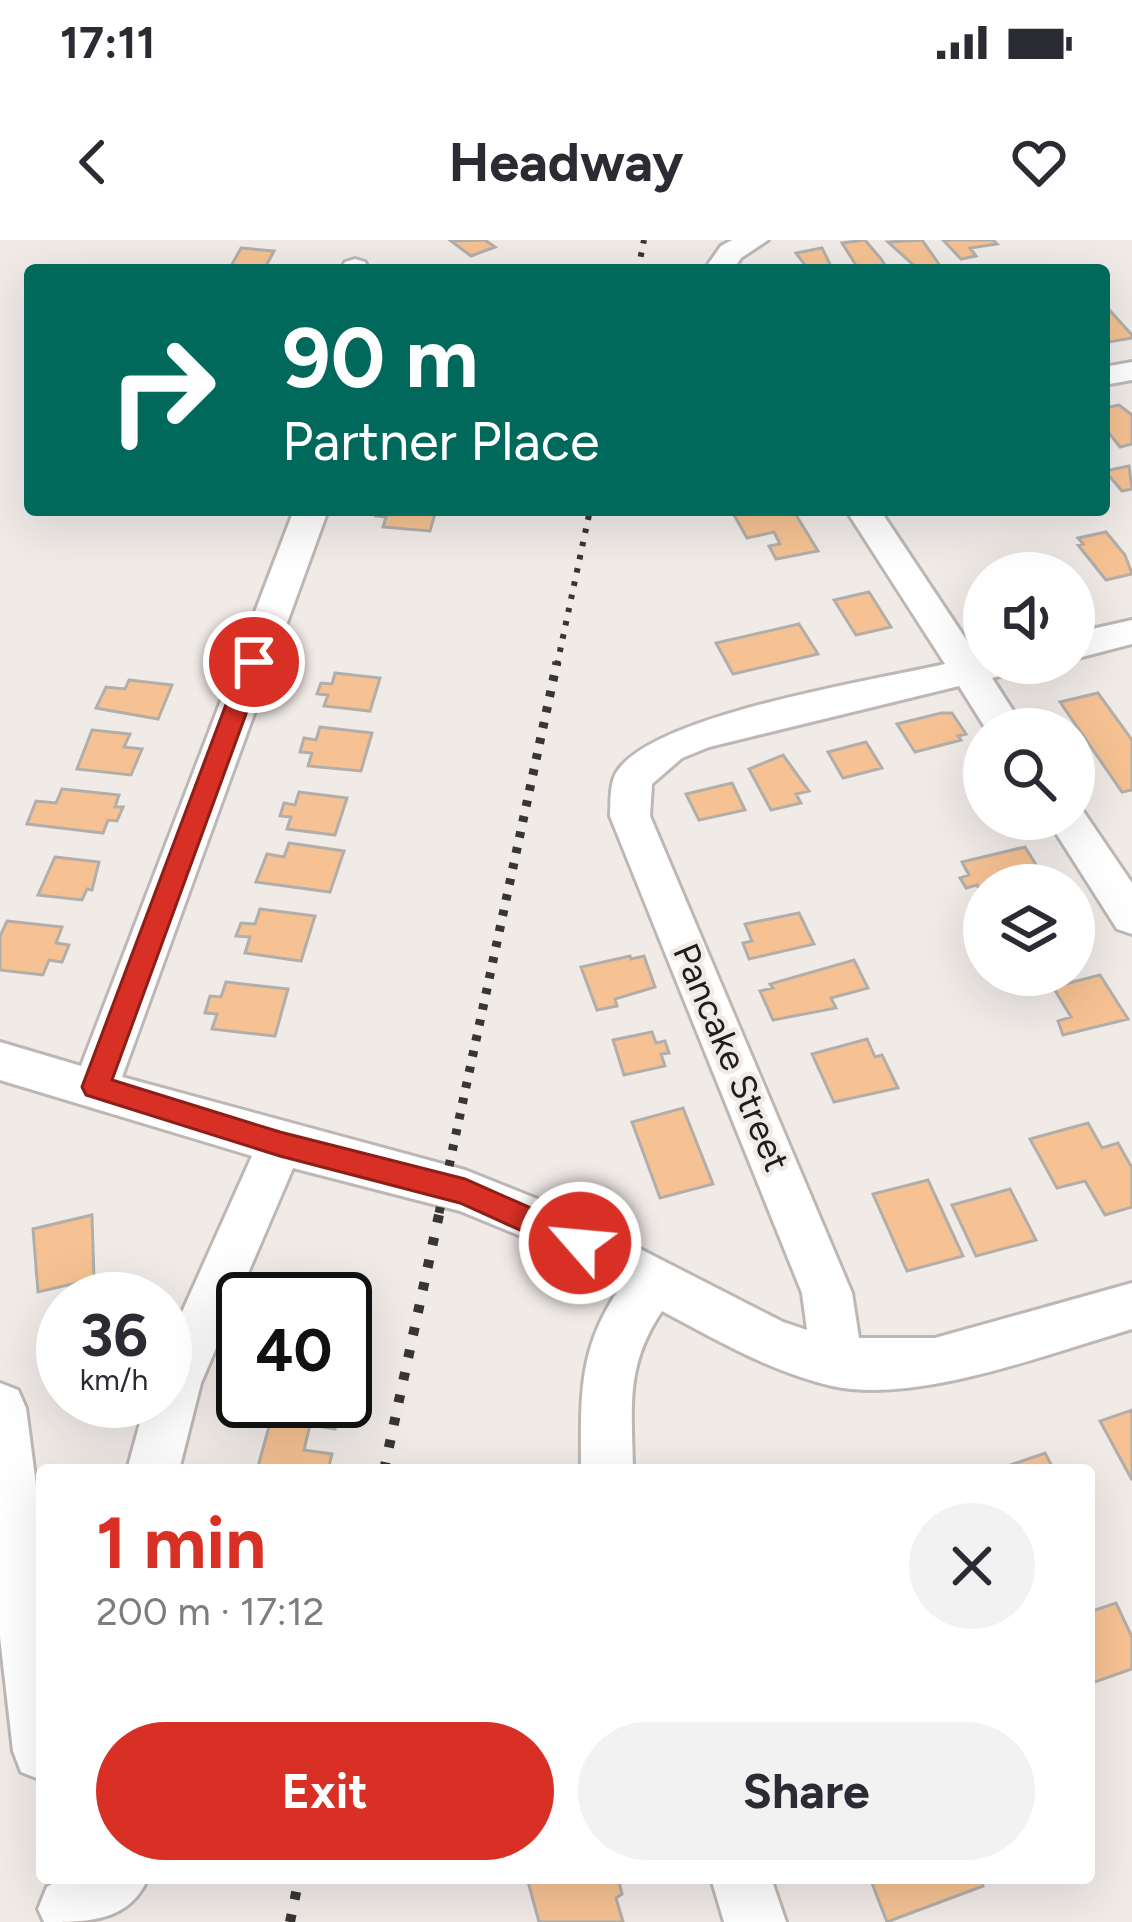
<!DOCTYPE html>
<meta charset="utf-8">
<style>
:root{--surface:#fff;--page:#f2f2f3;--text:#2b2b33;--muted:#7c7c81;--accent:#d93025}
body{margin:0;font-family:Figtree,sans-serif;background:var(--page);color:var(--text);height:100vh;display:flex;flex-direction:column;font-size:45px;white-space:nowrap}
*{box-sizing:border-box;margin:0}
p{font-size:39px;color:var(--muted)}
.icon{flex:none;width:66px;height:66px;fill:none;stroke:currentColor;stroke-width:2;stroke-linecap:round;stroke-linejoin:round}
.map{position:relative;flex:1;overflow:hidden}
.sheet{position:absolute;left:36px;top:1224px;width:1059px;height:420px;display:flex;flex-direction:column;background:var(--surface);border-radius:12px;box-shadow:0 12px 48px #0002}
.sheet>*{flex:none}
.banner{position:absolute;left:24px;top:24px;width:1086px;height:252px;border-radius:12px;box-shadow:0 12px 48px #0002;background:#00695c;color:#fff;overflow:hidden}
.buttons{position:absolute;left:963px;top:312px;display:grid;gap:24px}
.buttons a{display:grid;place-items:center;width:132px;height:132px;border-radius:50%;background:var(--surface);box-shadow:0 12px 48px #0002;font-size:60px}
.speed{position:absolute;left:36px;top:1032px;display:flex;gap:24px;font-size:60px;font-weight:700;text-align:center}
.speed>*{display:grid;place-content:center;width:156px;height:156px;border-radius:50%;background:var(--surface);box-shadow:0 12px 48px #0002;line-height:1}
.speed small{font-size:30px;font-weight:400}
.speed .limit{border:6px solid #111;border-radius:18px;background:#fff;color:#111}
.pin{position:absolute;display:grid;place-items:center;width:102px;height:102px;color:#fff;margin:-51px;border:6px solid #fff;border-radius:50%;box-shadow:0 3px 12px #0007}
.me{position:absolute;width:132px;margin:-66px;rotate:297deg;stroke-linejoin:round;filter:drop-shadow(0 0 9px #0008)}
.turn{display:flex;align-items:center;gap:42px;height:252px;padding:0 60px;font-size:54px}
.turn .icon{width:156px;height:156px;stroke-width:2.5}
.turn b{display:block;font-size:84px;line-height:102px}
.round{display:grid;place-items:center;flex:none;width:126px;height:126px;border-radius:63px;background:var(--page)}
.summary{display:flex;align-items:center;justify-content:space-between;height:204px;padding:0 60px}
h1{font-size:72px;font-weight:700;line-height:90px;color:var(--accent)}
.primary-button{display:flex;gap:24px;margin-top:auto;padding:24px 60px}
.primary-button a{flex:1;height:138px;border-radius:72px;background:var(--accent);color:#fff;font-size:48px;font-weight:700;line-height:138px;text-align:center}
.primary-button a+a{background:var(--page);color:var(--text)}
.status{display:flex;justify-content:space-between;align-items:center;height:84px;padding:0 60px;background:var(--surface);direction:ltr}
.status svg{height:33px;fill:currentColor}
header{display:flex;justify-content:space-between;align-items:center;height:156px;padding:0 60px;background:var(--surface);font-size:54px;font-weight:700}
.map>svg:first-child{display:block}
.building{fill:#f6c293;stroke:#b2aeaa;stroke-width:3}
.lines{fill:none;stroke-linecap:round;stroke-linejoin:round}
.minor-casing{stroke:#bdb8b5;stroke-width:6}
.minor{fill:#fff;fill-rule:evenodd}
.rail-far2{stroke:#383635;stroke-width:6;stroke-dasharray:4.5 9;stroke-linecap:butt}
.rail-far1{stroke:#383635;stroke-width:9;stroke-dasharray:6 10;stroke-linecap:butt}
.rail{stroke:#383635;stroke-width:10;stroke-dasharray:8 15;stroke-linecap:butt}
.route{fill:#d93025;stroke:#8d1f18;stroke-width:3}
.labels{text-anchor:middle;stroke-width:9;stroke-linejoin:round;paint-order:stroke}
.street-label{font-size:36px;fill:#201e1d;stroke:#f1ebe8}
</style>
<div class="status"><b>17:11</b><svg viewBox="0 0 49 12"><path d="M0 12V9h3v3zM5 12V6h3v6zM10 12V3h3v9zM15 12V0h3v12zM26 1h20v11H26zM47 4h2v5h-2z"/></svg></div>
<header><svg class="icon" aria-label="back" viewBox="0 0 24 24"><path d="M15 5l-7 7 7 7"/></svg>Headway<svg class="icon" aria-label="heart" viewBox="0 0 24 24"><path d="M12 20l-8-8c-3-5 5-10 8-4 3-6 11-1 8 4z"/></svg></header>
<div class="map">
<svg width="1132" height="1682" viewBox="0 0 1132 1682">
<rect width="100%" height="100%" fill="#f1ebe8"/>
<path class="building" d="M485,0L495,7L471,16L451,1Z
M865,0L881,19L885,25L859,30L842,3Z
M922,0L941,27L919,30L888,2Z
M943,0H993L997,4L970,8L976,16L961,19Z
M241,8L274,11L264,30L230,28Z
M822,8L833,30L808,29L796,13Z
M1104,64L1132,95V98L1109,102L1104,97Z
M1119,165L1132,175V204L1120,207L1104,187V168Z
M1129,226L1132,249L1122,251L1105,231Z
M378,270H436L430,291L383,287L386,277L376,276Z
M749,270H793L818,311L776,319L769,306L780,304L774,292L747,298L733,273Z
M1106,292L1125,315L1132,334L1106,340L1078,305L1083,304L1078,298Z
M869,352L891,387L856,395L834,360Z
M799,384L818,414L733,434L716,403Z
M335,433L380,438L370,471L324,466L328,455L317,454L321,443L332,444Z
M129,440L172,445L158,479L96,468L106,447L125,449Z
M1098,453L1132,500V550L1122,552L1060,462Z
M941,473H952L966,494L958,496L961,500L915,512L897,484Z
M320,487L372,493L361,531L308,526L312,513L300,512L304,498L316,500Z
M92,490L130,494L124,507L142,509L131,535L77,529Z
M866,502L882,528L843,538L828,512Z
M783,515L809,551L796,554L801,563L771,570L749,529Z
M732,543L745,570L699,580L686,554Z
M62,549L119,555L115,567H123L117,581L108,580L103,593L27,584L36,561L56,563Z
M299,552L347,558L335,595L287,589L291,577L280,576L284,563L295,565Z
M289,603L344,611L330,652L256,642L267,614L284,617Z
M1025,607L1046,641L984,645V656L977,645L966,648L960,638L969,635L962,622Z
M55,617L99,622L92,650L87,649L82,660L38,655Z
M260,669L315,676L301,721L245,713L250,697L236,696L241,683L255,684Z
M799,673L814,704L749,719L743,703L752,701L745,684Z
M7,681L62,687L56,703L69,705L62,722L49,720L43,735L0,730V696Z
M630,716L631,719L644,716L655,747L615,759L617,766L597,770L581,727Z
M854,720L868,748L831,758L836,768L773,780L760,751L773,748L770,744Z
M1100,735L1128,779L1063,795L1058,781L1071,777L1053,747Z
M226,742L288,749L275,796L212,789L217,774L205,773L210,756L221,757Z
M652,792L656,803L665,801L669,813L661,814L665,826L624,835L613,800Z
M867,799L875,817L882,815L898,848L834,862L812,814Z
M683,868L713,944L660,958L632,882Z
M1088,883L1102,908L1118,903L1132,928V967L1105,975L1085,941L1057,948L1030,899Z
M928,940L963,1016L907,1031L873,954Z
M1010,949L1036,1000L976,1016L952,965Z
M92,975L94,1039L38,1052L33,989Z
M276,1161H342L335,1189L310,1185L304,1210L332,1214L328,1230H257Z
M1132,1170V1240L1100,1181Z
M1045,1213L1054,1230H996Z
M1116,1363L1132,1397V1429L1089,1444V1372Z
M527,1638H618L622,1654L616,1658L623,1682H539Z
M870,1638H980L983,1646L887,1682Z"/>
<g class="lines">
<g class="minor-casing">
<path id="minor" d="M732,0H768L741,18L733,30H704L721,6Z
M355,19L365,22L369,30H341L345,22Z
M1132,122V140L1104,145V127Z
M294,270H328L122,837L465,930L560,968L783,1082L807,1090L802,1053L610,576C611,562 609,542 618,530C658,474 871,441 945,424L846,270H880L977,416L984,414V423H1020L1015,432L992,438L1025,489H986L959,446L709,507L682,518L652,544L650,576L852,1053L859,1098H935L1132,1043V1089C1050,1113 916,1165 832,1146C771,1132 717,1100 662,1071C625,1126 632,1166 633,1230H581C581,1159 577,1109 620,1048L526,998L460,971L293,928L201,1143L179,1230H127L146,1161H165V1110L252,916L0,840V802L81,826Z
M1132,380V404L1074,419V393Z
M1074,566L1081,568L1132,643V694L1117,689L1047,579H1074Z
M0,1143L18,1150L26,1168L42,1291V1540L21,1532L13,1511L0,1397Z
M62,1638H148C129,1682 88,1682 44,1682L38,1669L47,1647Z
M711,1638H771L786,1682H724Z"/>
</g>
<use href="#minor" class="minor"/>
<path class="rail-far2" d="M638,30L644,0
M557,425L590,270"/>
<path class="rail-far1" d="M439,973L557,422"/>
<path class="rail" d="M384,1230L440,970
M290,1682L299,1638"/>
</g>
<path class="route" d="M254,414L265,422L112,840L280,892L465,939L590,994L595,1003L590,1013L580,1017L460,963L280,916L86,855L82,847L242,422Z"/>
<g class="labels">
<g class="street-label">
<text transform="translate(732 817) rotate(67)" y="13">Pancake Street</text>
</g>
</g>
</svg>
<div class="buttons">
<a><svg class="icon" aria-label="sound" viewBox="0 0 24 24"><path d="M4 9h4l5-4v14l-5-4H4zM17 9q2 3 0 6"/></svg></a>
<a><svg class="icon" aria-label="search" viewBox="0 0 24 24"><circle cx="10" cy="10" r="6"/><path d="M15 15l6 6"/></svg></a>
<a><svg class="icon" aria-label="layers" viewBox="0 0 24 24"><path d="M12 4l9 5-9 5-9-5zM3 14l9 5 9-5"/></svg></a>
</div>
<div class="speed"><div>36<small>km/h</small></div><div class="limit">40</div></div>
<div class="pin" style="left:254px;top:422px;background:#d93025"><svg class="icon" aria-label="arrive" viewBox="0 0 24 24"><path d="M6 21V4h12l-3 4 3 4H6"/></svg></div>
<svg class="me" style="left:580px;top:1003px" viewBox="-20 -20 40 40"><circle r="17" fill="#d93025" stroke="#fff" stroke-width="3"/><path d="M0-11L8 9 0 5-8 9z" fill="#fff"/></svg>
<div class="banner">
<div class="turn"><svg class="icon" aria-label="right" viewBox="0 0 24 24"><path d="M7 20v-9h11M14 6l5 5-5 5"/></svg><div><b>90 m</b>Partner Place</div></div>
</div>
<section class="sheet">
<div class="summary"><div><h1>1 min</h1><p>200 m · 17:12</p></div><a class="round"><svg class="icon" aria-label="close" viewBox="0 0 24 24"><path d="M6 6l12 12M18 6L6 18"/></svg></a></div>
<div class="primary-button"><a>Exit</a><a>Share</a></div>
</section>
</div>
